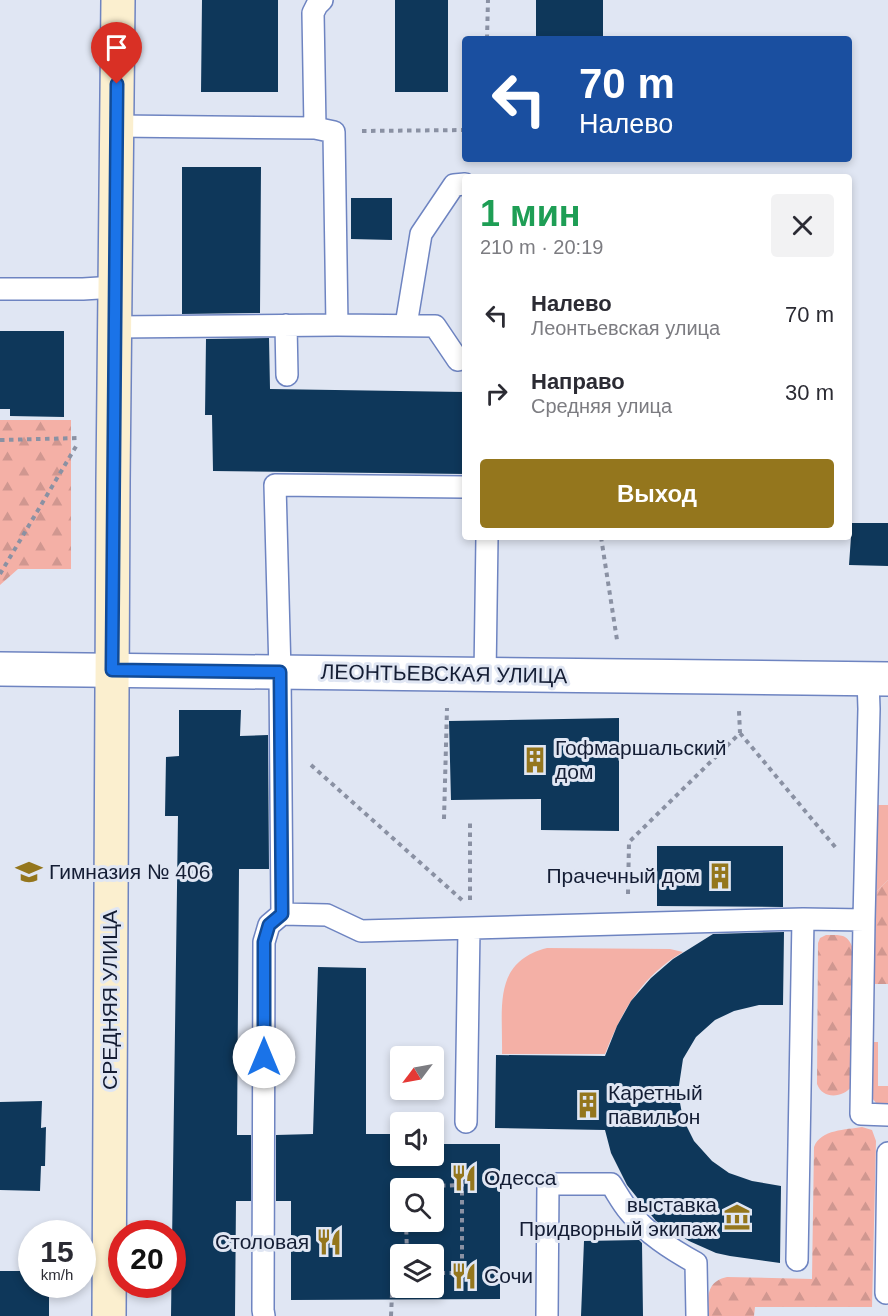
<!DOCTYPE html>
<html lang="ru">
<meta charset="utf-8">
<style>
:root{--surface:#fff;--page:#f2f2f3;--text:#2b2b33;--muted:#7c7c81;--accent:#94761d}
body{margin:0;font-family:Arial,sans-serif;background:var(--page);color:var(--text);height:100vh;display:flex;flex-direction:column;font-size:22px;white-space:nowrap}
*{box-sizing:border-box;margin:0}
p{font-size:20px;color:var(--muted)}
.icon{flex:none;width:33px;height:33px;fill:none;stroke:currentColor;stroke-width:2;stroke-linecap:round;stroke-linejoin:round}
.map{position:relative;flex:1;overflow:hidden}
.panel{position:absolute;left:462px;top:174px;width:390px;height:366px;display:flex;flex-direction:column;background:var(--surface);border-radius:6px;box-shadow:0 3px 9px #0003}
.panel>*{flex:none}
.hud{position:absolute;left:462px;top:36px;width:390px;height:126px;border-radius:6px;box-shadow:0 3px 9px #0003;background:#1a4fa0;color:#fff;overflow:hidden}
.needle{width:39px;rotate:238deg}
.buttons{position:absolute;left:390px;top:1046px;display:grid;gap:12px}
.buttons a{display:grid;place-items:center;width:54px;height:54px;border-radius:6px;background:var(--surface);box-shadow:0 3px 9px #0003;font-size:30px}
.speed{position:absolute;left:18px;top:1220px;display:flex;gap:12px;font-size:30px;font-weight:700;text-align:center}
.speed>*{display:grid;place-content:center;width:78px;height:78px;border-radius:50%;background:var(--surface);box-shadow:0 3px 9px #0003;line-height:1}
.speed small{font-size:15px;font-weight:400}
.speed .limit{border:9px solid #d22;background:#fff;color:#111}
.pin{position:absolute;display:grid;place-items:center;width:51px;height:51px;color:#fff;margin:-62px -26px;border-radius:50% 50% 50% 0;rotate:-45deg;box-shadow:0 0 6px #0007}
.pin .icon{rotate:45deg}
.me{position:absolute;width:66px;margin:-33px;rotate:0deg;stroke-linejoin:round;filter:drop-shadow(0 0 4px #0008)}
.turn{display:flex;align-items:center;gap:21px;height:126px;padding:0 18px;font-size:27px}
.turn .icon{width:78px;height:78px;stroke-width:2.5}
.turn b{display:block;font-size:42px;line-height:51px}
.round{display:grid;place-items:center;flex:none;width:63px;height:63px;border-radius:6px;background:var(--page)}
.headline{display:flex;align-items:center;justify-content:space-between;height:102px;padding:0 18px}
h1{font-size:36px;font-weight:800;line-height:45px;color:#1e9e55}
.cta{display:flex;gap:12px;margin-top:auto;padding:12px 18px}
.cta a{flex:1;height:69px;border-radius:6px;background:var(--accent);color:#fff;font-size:24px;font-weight:800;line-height:69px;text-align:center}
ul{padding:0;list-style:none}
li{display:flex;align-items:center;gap:18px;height:78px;padding:0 18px}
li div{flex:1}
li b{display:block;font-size:22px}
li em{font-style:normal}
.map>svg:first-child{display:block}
.green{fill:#f4b0a6}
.forest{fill:url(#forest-firs)}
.building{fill:#0e375a;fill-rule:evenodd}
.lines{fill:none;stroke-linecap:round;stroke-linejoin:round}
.lane-casing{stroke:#6e84c1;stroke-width:24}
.street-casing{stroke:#6e84c1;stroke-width:36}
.secondary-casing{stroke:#6e84c1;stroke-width:36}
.path{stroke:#8a91a3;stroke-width:4;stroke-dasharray:4.5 4.5;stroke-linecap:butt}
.lane{stroke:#fff;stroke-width:21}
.street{stroke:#fff;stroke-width:33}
.secondary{stroke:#fbefcf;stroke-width:33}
.route-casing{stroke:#114b97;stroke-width:15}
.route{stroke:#1a73e8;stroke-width:10}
.labels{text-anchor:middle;stroke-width:6;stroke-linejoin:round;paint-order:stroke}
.street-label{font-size:21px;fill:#141d34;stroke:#e0e6f3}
.poi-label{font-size:21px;fill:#141d34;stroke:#e0e6f3;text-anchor:start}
</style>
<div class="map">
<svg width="888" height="1316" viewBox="0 0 888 1316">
<defs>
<pattern id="forest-firs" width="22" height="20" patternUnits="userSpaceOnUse" patternTransform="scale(1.5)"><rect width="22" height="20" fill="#f4b0a6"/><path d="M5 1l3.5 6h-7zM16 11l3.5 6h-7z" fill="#d09790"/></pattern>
</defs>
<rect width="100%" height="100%" fill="#e0e6f3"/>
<path class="green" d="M877,805H888V880L875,893Z
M547,948L670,949L683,952C642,976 622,1010 605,1054H502C503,1008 492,962 547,948Z
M870,1042H878V1086H888V1105L876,1103L872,1098Z"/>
<path class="forest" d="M0,420H71V569H18L0,585Z
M888,880V984H871L875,893Z
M826,935C840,935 848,933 853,949L852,1086C843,1098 823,1100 817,1084L818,943L820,938Z
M862,1127L872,1130L876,1141L872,1307H755L754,1316H709C708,1298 705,1282 727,1277L812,1279L814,1147C821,1129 846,1130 862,1127Z"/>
<path class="building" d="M202,0H278V92H201Z
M395,0H448V92H395Z
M536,0H603V39H536Z
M182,167H261L260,313L182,314Z
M351,198H392V240L351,239Z
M0,331H64V417L10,416V409H0Z
M269,338L270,389L465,392V474L213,471L212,415H205L206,339Z
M852,523H888V566L849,565Z
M179,710H241L240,736L268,735L269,869H239L237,1135H251V1201H236L235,1316H171L178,816H165L166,757L179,756Z
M619,718V831L541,830V799L451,800L449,721Z
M657,846H783V907L657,906Z
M784,932L783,1005H759L734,1011L715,1020L696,1037L683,1059L678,1092L683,1119L694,1141L712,1161L729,1173L752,1181L781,1186L780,1263L730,1256L716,1253L689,1241L656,1221L627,1185L611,1153L605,1130L495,1128L496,1055L605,1056L617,1026L631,1001L651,978L673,959L713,934Z
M318,967L366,968V1134H400V1155H434V1134V1144H500V1299L291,1300V1201H276V1135L313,1134ZM400,1188H434V1221H400ZM400,1254H434V1287H400Z
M42,1101L41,1128L46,1127L45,1166H41L40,1191L0,1190V1102Z
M639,1240L642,1243L643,1316H581L584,1241Z
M0,1271H32V1284H49V1316H0Z"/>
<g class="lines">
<g class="lane-casing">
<path id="lane" d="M116,126L315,128L334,132L337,325
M315,128L313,13L317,5L322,0
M0,289H83L115,287
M286,325L287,375
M406,325L421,234L454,185L465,184
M115,327L337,325L435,326L458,360
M485,675L487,537
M282,914L280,672L275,485L465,487
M803,919L864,920L869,709L868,679
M864,920L861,1114L888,1115
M466,1122L469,929
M886,1293L888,1153
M264,1316L263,1310L264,942L269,925L282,914L327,915L361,931L803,919L797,1260
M547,1316L548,1184H611C617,1193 622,1203 629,1211C647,1234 671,1249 696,1263L697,1316"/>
</g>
<g class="street-casing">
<path id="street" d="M0,669L888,679"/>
</g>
<g class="secondary-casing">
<path id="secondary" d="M109,1316L113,482L118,0"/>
</g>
<path class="path" d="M487,39L488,0
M362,131L465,130
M0,440L80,438
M601,537L617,640
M0,574L78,443
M740,733L836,848
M311,765L462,900
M444,819L447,708
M628,894L629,842L740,733L739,711
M470,900V819
M405,1188L431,1186L462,1185V1273H434
M406,1221L407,1254
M391,1316L393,1273H400"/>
<use href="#lane" class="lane"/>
<use href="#street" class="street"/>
<use href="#secondary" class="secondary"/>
</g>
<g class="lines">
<g class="route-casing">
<path id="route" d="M117,84L112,670L280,672L282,914L269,925L264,942V1057"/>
</g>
<use href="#route" class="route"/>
</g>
<defs>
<g id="building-bare" transform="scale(2.07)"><path d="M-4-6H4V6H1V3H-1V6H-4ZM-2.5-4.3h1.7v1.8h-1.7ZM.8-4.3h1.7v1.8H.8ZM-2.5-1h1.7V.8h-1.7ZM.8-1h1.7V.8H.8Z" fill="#94761d" stroke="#e0e6f3" stroke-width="2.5" paint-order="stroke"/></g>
<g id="school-bare" transform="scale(2.07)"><path d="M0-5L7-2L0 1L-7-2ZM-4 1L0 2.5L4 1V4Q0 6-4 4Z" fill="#94761d" stroke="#e0e6f3" stroke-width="2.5" paint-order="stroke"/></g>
<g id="restaurant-bare" transform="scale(2.07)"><path d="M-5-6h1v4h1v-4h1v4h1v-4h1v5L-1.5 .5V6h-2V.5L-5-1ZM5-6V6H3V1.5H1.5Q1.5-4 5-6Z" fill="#94761d" stroke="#e0e6f3" stroke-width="2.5" paint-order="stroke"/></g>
<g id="museum-bare" transform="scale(2.07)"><path d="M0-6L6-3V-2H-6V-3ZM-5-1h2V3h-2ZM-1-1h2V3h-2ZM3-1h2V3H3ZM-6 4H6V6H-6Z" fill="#94761d" stroke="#e0e6f3" stroke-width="2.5" paint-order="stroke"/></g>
</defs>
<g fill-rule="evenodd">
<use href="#building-bare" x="535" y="760"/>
<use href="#school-bare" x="29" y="872"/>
<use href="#building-bare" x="720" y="876"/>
<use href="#building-bare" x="588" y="1105"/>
<use href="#restaurant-bare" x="464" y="1178"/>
<use href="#museum-bare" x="737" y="1217"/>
<use href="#restaurant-bare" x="329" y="1242"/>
<use href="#restaurant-bare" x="464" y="1276"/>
</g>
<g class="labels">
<g class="street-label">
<text transform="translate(444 674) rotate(1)" y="7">ЛЕОНТЬЕВСКАЯ УЛИЦА</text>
<text transform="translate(110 1000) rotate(-90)" y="7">СРЕДНЯЯ УЛИЦА</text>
</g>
<g class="poi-label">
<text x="555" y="755">Гофмаршальский<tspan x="555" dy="24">дом</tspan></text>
<text x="49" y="879">Гимназия № 406</text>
<text x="700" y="883" text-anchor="end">Прачечный дом</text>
<text x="608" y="1100">Каретный<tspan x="608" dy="24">павильон</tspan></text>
<text x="484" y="1185">Одесса</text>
<text x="717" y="1212" text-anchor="end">выставка<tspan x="717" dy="24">Придворный экипаж</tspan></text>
<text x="309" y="1249" text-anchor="end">Столовая</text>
<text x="484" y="1283">Сочи</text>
</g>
</g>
</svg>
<div class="buttons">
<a><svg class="needle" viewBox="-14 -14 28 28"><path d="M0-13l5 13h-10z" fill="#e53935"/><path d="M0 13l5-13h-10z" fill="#7c7c81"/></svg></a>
<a><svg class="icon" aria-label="sound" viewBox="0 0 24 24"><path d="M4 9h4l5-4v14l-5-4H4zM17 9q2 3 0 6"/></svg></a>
<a><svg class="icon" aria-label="search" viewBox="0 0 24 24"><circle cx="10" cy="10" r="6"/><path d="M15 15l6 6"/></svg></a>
<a><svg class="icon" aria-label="layers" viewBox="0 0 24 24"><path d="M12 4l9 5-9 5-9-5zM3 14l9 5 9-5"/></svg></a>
</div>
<div class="speed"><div>15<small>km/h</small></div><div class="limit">20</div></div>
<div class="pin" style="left:117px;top:84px;background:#d93025"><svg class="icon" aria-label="arrive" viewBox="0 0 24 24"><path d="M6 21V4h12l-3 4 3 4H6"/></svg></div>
<svg class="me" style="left:264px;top:1057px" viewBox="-20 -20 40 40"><circle r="19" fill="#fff"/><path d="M0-13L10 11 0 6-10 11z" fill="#1a73e8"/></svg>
<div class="hud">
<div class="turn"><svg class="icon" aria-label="left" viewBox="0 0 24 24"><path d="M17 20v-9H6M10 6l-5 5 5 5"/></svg><div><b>70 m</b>Налево</div></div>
</div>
<section class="panel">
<div class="headline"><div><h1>1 мин</h1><p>210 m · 20:19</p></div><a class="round"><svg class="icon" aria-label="close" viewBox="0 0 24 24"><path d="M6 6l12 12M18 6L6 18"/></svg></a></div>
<ul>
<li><svg class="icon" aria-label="left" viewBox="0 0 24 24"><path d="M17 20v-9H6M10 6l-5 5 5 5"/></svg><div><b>Налево</b><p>Леонтьевская улица</p></div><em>70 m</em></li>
<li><svg class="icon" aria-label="right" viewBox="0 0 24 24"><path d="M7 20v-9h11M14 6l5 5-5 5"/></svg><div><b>Направо</b><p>Средняя улица</p></div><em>30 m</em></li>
</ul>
<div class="cta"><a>Выход</a></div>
</section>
</div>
